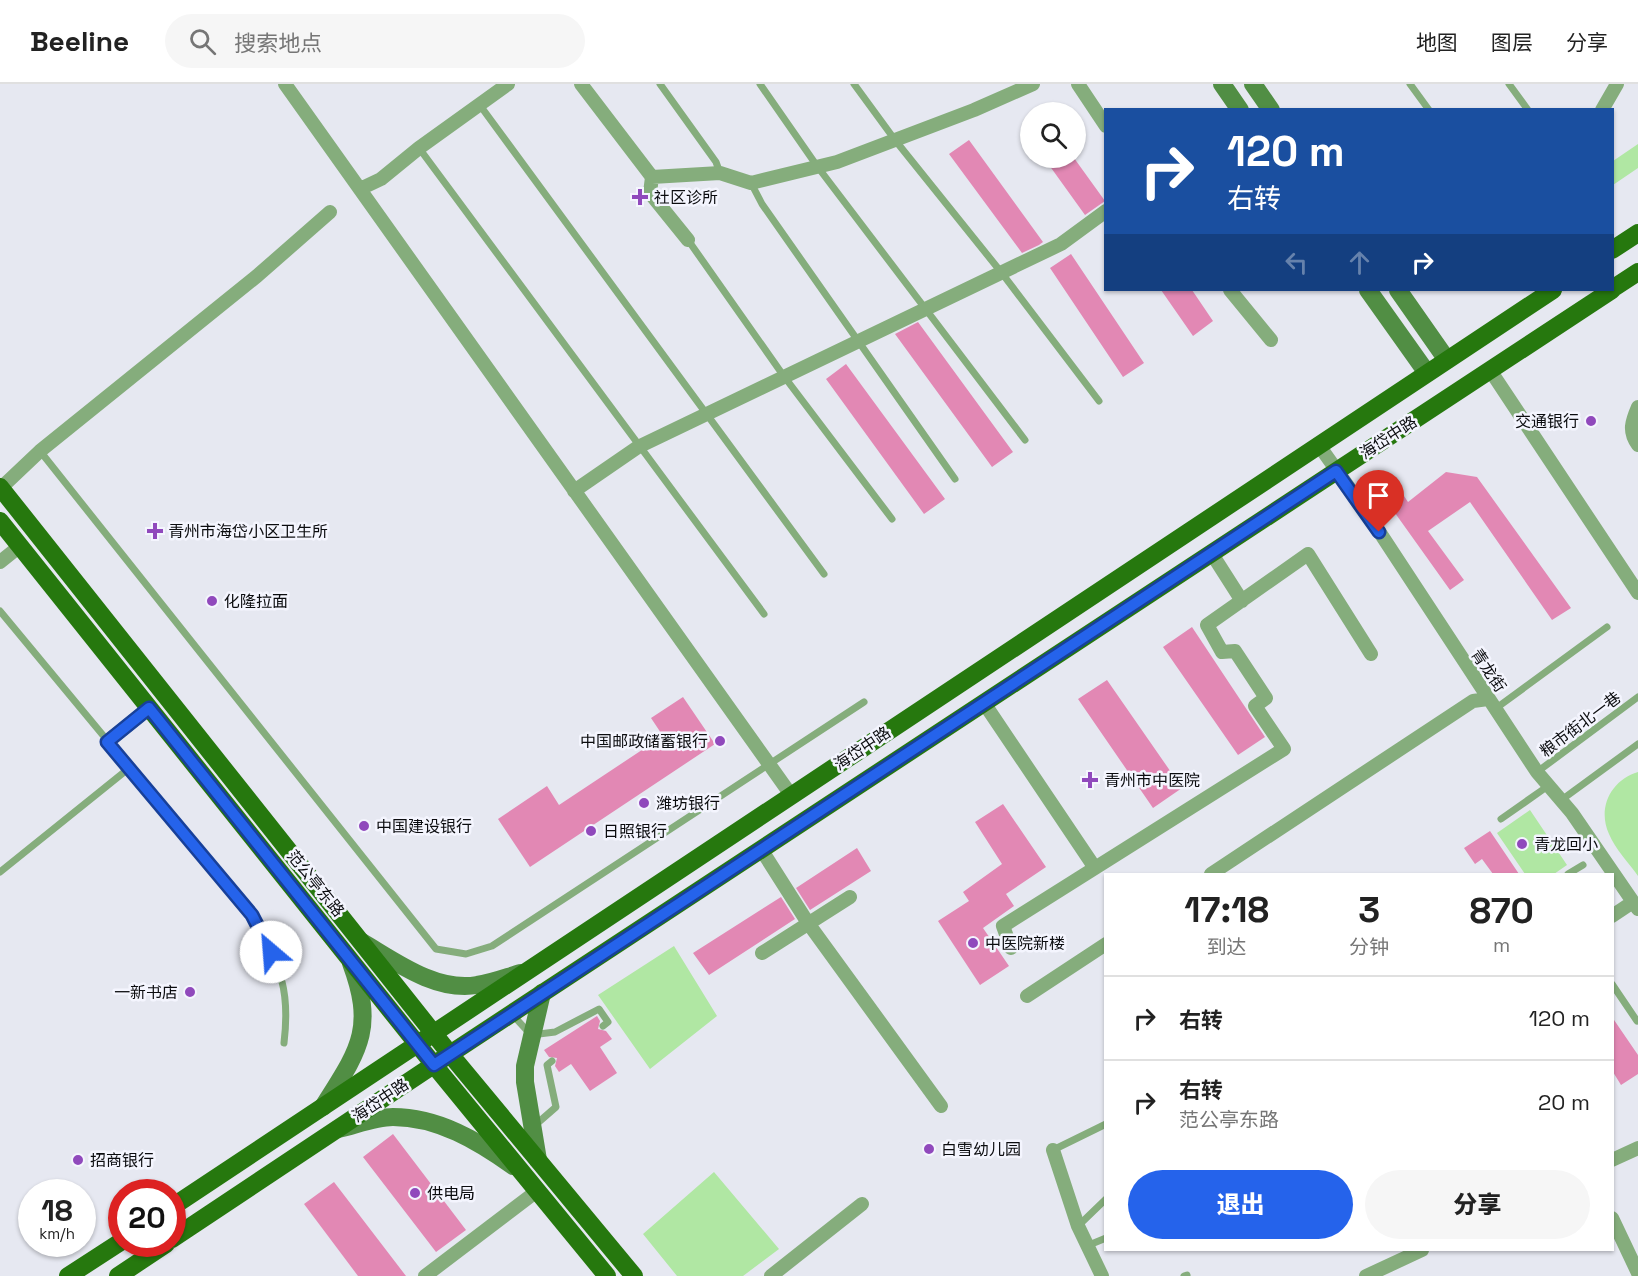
<!DOCTYPE html>
<html lang="zh">
<meta charset="utf-8">
<style>
:root{--surface:#fff;--page:#f6f6f6;--text:#222;--muted:#767676;--line:#e0e0e0;--accent:#2563eb}
body{margin:0;font-family:"Space Grotesk","Noto Sans SC",sans-serif;background:var(--page);color:var(--text);height:100vh;display:flex;flex-direction:column;font-size:22px;white-space:nowrap}
*{box-sizing:border-box;margin:0}
p{font-size:20px;color:var(--muted)}
.icon{flex:none;width:33px;height:33px;fill:none;stroke:currentColor;stroke-width:2;stroke-linecap:round;stroke-linejoin:round}
.map{position:relative;flex:1;overflow:hidden}
.sheet{position:absolute;left:1104px;top:789px;width:510px;height:378px;display:flex;flex-direction:column;background:var(--surface);border-radius:0px;box-shadow:0 2px 4px #0004}
.sheet>*{flex:none}
.top-card{position:absolute;left:1104px;top:24px;width:510px;height:183px;border-radius:0px;box-shadow:0 2px 4px #0004;background:#1a4fa0;color:#fff;overflow:hidden}
.tools{position:absolute;left:1020px;top:18px;display:grid;gap:12px}
.tools a{display:grid;place-items:center;width:66px;height:66px;border-radius:50%;background:var(--surface);box-shadow:0 2px 4px #0004;font-size:30px}
.speed{position:absolute;left:18px;top:1095px;display:flex;gap:12px;font-size:30px;font-weight:700;text-align:center}
.speed>*{display:grid;place-content:center;width:78px;height:78px;border-radius:50%;background:var(--surface);box-shadow:0 2px 4px #0004;line-height:1}
.speed small{font-size:15px;font-weight:400}
.speed .limit{border:9px solid #d22;background:#fff;color:#111}
.pin{position:absolute;display:grid;place-items:center;width:51px;height:51px;color:#fff;margin:-62px -26px;border-radius:50% 50% 50% 0;rotate:-45deg;box-shadow:0 0 6px #0007}
.pin .icon{rotate:45deg}
.me{position:absolute;width:66px;margin:-33px;rotate:333deg;stroke-linejoin:round;filter:drop-shadow(0 0 4px #0008)}
.turn{display:flex;align-items:center;gap:21px;height:126px;padding:0 24px;font-size:27px}
.turn .icon{width:78px;height:78px;stroke-width:2.5}
.turn b{display:block;font-size:42px;line-height:51px}
.lanes{display:flex;align-items:center;height:57px;padding:0 24px;background:#0003;justify-content:center;gap:30px;direction:ltr}
.lanes .off{opacity:.35}
.eta{display:flex;justify-content:space-evenly;align-items:center;height:102px;text-align:center}
.eta b{font-size:36px;font-weight:800;line-height:42px}
.action{display:flex;gap:12px;margin-top:auto;padding:12px 24px}
.action a{flex:1;height:69px;border-radius:36px;background:var(--accent);color:#fff;font-size:24px;font-weight:800;line-height:69px;text-align:center}
.action a+a{background:var(--page);color:var(--text)}
ul{padding:0;list-style:none}
li{display:flex;align-items:center;gap:18px;height:84px;padding:0 24px;border-top:2px solid var(--line)}
li div{flex:1}
li b{display:block;font-size:22px}
li em{font-style:normal}
header{display:flex;align-items:center;gap:36px;box-sizing:border-box;height:84px;padding:0 30px;background:var(--surface);border-bottom:2px solid var(--line)}
header strong{font-size:28px}
nav{display:flex;gap:33px;margin-inline-start:auto;font-size:21px}
.search{width:420px;height:54px;background:var(--page);display:flex;align-items:center;gap:15px;box-sizing:border-box;padding:0 21px;border-radius:33px;color:var(--muted);font-size:22px}
.map>svg:first-child{display:block}
.green{fill:#b0e7a3}
.building{fill:#e288b4}
.lines{fill:none;stroke-linecap:round;stroke-linejoin:round}
.lane{stroke:#85ad7c;stroke-width:7}
.street{stroke:#85ad7c;stroke-width:14}
.secondary{stroke:#518e44;stroke-width:18}
.primary{stroke:#26780e;stroke-width:18}
.route-casing{stroke:#184099;stroke-width:15}
.route{stroke:#2563eb;stroke-width:10}
.poi-dot{fill:#9049bc;stroke:#f4f5fe;stroke-width:2}
.labels{text-anchor:middle;stroke-width:5;stroke-linejoin:round;paint-order:stroke}
.poi-label{font-size:16px;fill:#0b0c0f;stroke:#f4f5fe;text-anchor:start}
.street-label{font-size:16px;fill:#0b0c0f;stroke:#f4f5fe}
</style>
<header>
<strong>Beeline</strong>
<div class="search"><svg class="icon" aria-label="search" viewBox="0 0 24 24"><circle cx="10" cy="10" r="6"/><path d="M15 15l6 6"/></svg>搜索地点</div>
<nav><a>地图</a><a>图层</a><a>分享</a></nav>
</header>
<div class="map">
<svg width="1638" height="1192" viewBox="0 0 1638 1192">
<rect width="100%" height="100%" fill="#e6e8f1"/>
<path class="green" d="M1638,60V84L1613,101V77Z
M1638,688V792C1629,779 1615,765 1609,750C1597,724 1611,696 1638,688Z
M1530,726L1567,781L1554,790H1525L1497,749Z
M674,862L717,932L650,985L598,911Z
M714,1088L779,1165L743,1192H677L643,1150Z"/>
<path class="building" d="M969,56L1043,158L1039,161L1022,169L949,70Z
M1044,74H1074L1105,117L1085,131Z
M1071,170L1144,279L1123,293L1050,184Z
M1161,206H1192L1213,237L1193,252Z
M918,238L1013,368L992,383L895,250Z
M846,280L945,415L924,430L826,295Z
M1446,388L1477,393L1571,524L1552,536L1470,418L1428,447L1464,496L1450,506L1390,422L1404,412L1408,418Z
M1192,543L1265,653L1238,671L1163,563Z
M1107,596L1182,704L1153,724L1078,615Z
M683,613L715,660L530,783L498,735L547,702L559,721L663,652L651,634Z
M1003,720L1046,783L1006,810L1014,822L983,844L1009,882L980,901L938,837L969,817L963,808L1002,780L975,738Z
M1490,747L1519,790H1493L1482,775L1475,780L1464,764Z
M857,764L871,787L810,826L796,804Z
M781,813L795,835L709,891L693,869Z
M597,932L600,937L598,945L606,947L612,955L600,963L617,989L590,1007L571,980L559,988L555,982L557,974L549,973L544,966Z
M1612,933L1638,971V990L1621,1001L1613,988Z
M393,1050L466,1146L436,1168L363,1073Z
M334,1098L406,1192H358L304,1120Z"/>
<g class="lines">
<path class="lane" d="M660,0L716,78L720,89
M760,0L817,82L1025,356
M854,0L895,56L1001,188L1099,317
M1410,0L1429,26
M1509,0L1528,26
M479,20L824,490
M419,64L764,530
M751,99L762,120L955,395
M688,156L783,291L892,435
M40,367L436,865L466,870L492,862L864,618
M0,527L252,831C278,882 291,900 284,959
M1495,625L1607,543
M1537,688L1638,613
M1560,717L1638,660
M1501,735L1548,702
M0,788L128,685
M1568,790L1583,781
M1612,900L1637,937
M511,929L531,951L555,948L599,925L608,938L603,942
M533,1043L556,1023L547,981L552,977
M1053,1066L1106,1040
M1078,1142L1106,1115
M1089,1161L1106,1154
M1184,1192L1187,1191"/>
<path class="street" d="M285,0L791,711
M581,0L652,93L650,109L688,156
M1078,0L1106,42
M1602,26L1617,0
M652,93L720,89L751,99L837,78L974,26L1033,0
M362,104L381,95L419,64L508,0
M1230,206L1271,256
M1490,286L1638,509
M1638,323C1632,337 1628,347 1638,361
M1318,360L1367,429L1537,688L1572,729L1638,825
M1,404L40,367L257,192L330,128
M574,407L638,363L1061,160L1106,127
M1212,470L1242,517
M0,478L20,462
M984,619L1095,784
M107,658L149,624
M761,765L808,839L941,1022
M1211,790L1473,617L1488,615
M1612,832L1633,818
M1011,864L1003,842L1284,665L1255,622L1266,614L1235,567L1222,568L1207,541L1308,470L1371,570
M762,869L850,813
M1027,912L1106,860
M1053,1066L1078,1142L1102,1192
M1612,1076L1638,1064
M1612,1134L1638,1189
M425,1192L537,1107
M771,1192L862,1120
M1366,1192L1422,1166"/>
<path class="secondary" d="M1222,0L1240,26
M1253,0L1271,26
M1368,206L1427,289
M1398,206L1447,276
M362,858C396,878 436,908 477,901C492,899 507,893 521,889
M323,1023C358,967 376,946 351,879
M338,1045C356,1041 375,1033 393,1033C438,1033 478,1057 513,1082
M538,1076L525,998V982L542,909"/>
<path class="primary" d="M1612,166L1638,149
M1612,205L1638,188
M0,403L450,970L634,1192
M0,437L434,981L607,1192
M172,1123L1553,206
M172,1155L450,970L1612,206
M68,1192L122,1157
M118,1192L166,1160"/>
</g>
<g class="lines">
<g class="route-casing">
<path id="route" d="M271,868L252,831L107,658L149,624L434,981L1336,387L1379,448"/>
</g>
<use href="#route" class="route"/>
</g>
<g class="poi-dot">
<path d="M637 104h6v6h6v6h-6v6h-6v-6h-6v-6h6z"/>
<circle cx="1591" cy="337" r="6"/>
<path d="M152 438h6v6h6v6h-6v6h-6v-6h-6v-6h6z"/>
<circle cx="212" cy="517" r="6"/>
<circle cx="720" cy="657" r="6"/>
<path d="M1087 687h6v6h6v6h-6v6h-6v-6h-6v-6h6z"/>
<circle cx="644" cy="719" r="6"/>
<circle cx="364" cy="742" r="6"/>
<circle cx="591" cy="747" r="6"/>
<circle cx="1522" cy="760" r="6"/>
<circle cx="973" cy="859" r="6"/>
<circle cx="190" cy="908" r="6"/>
<circle cx="929" cy="1065" r="6"/>
<circle cx="78" cy="1076" r="6"/>
<circle cx="415" cy="1109" r="6"/>
</g>
<g class="labels">
<g class="poi-label">
<text x="654" y="119">社区诊所</text>
<text x="1579" y="343" text-anchor="end">交通银行</text>
<text x="168" y="453">青州市海岱小区卫生所</text>
<text x="224" y="523">化隆拉面</text>
<text x="708" y="663" text-anchor="end">中国邮政储蓄银行</text>
<text x="1104" y="702">青州市中医院</text>
<text x="656" y="725">潍坊银行</text>
<text x="376" y="748">中国建设银行</text>
<text x="603" y="753">日照银行</text>
<text x="1534" y="766">青龙回小</text>
<text x="985" y="865">中医院新楼</text>
<text x="178" y="914" text-anchor="end">一新书店</text>
<text x="941" y="1071">白雪幼儿园</text>
<text x="90" y="1082">招商银行</text>
<text x="427" y="1115">供电局</text>
</g>
<g class="street-label">
<text transform="translate(1388 353) rotate(-33)" y="6">海岱中路</text>
<text transform="translate(1489 586) rotate(56)" y="6">青龙街</text>
<text transform="translate(1580 640) rotate(-37)" y="6">粮市街北一巷</text>
<text transform="translate(862 664) rotate(-34)" y="6">海岱中路</text>
<text transform="translate(316 799) rotate(51)" y="6">范公亭东路</text>
<text transform="translate(380 1016) rotate(-34)" y="6">海岱中路</text>
</g>
</g>
</svg>
<div class="tools">
<a><svg class="icon" aria-label="search" viewBox="0 0 24 24"><circle cx="10" cy="10" r="6"/><path d="M15 15l6 6"/></svg></a>
</div>
<div class="speed"><div>18<small>km/h</small></div><div class="limit">20</div></div>
<div class="pin" style="left:1379px;top:448px;background:#d93025"><svg class="icon" aria-label="arrive" viewBox="0 0 24 24"><path d="M6 21V4h12l-3 4 3 4H6"/></svg></div>
<svg class="me" style="left:271px;top:868px" viewBox="-20 -20 40 40"><circle r="19" fill="#fff"/><path d="M0-13L10 11 0 6-10 11z" fill="#2563eb"/></svg>
<div class="top-card">
<div class="turn"><svg class="icon" aria-label="right" viewBox="0 0 24 24"><path d="M7 20v-9h11M14 6l5 5-5 5"/></svg><div><b>120 m</b>右转</div></div>
<div class="lanes"><svg class="icon off" aria-label="left" viewBox="0 0 24 24"><path d="M17 20v-9H6M10 6l-5 5 5 5"/></svg><svg class="icon off" aria-label="ahead" viewBox="0 0 24 24"><path d="M12 20V5M6 11l6-6 6 6"/></svg><svg class="icon" aria-label="right" viewBox="0 0 24 24"><path d="M7 20v-9h11M14 6l5 5-5 5"/></svg></div>
</div>
<section class="sheet">
<div class="eta">
<div><b>17:18</b><p>到达</p></div>
<div><b>3</b><p>分钟</p></div>
<div><b>870</b><p>m</p></div>
</div>
<ul>
<li><svg class="icon" aria-label="right" viewBox="0 0 24 24"><path d="M7 20v-9h11M14 6l5 5-5 5"/></svg><div><b>右转</b></div><em>120 m</em></li>
<li><svg class="icon" aria-label="right" viewBox="0 0 24 24"><path d="M7 20v-9h11M14 6l5 5-5 5"/></svg><div><b>右转</b><p>范公亭东路</p></div><em>20 m</em></li>
</ul>
<div class="action"><a>退出</a><a>分享</a></div>
</section>
</div>
